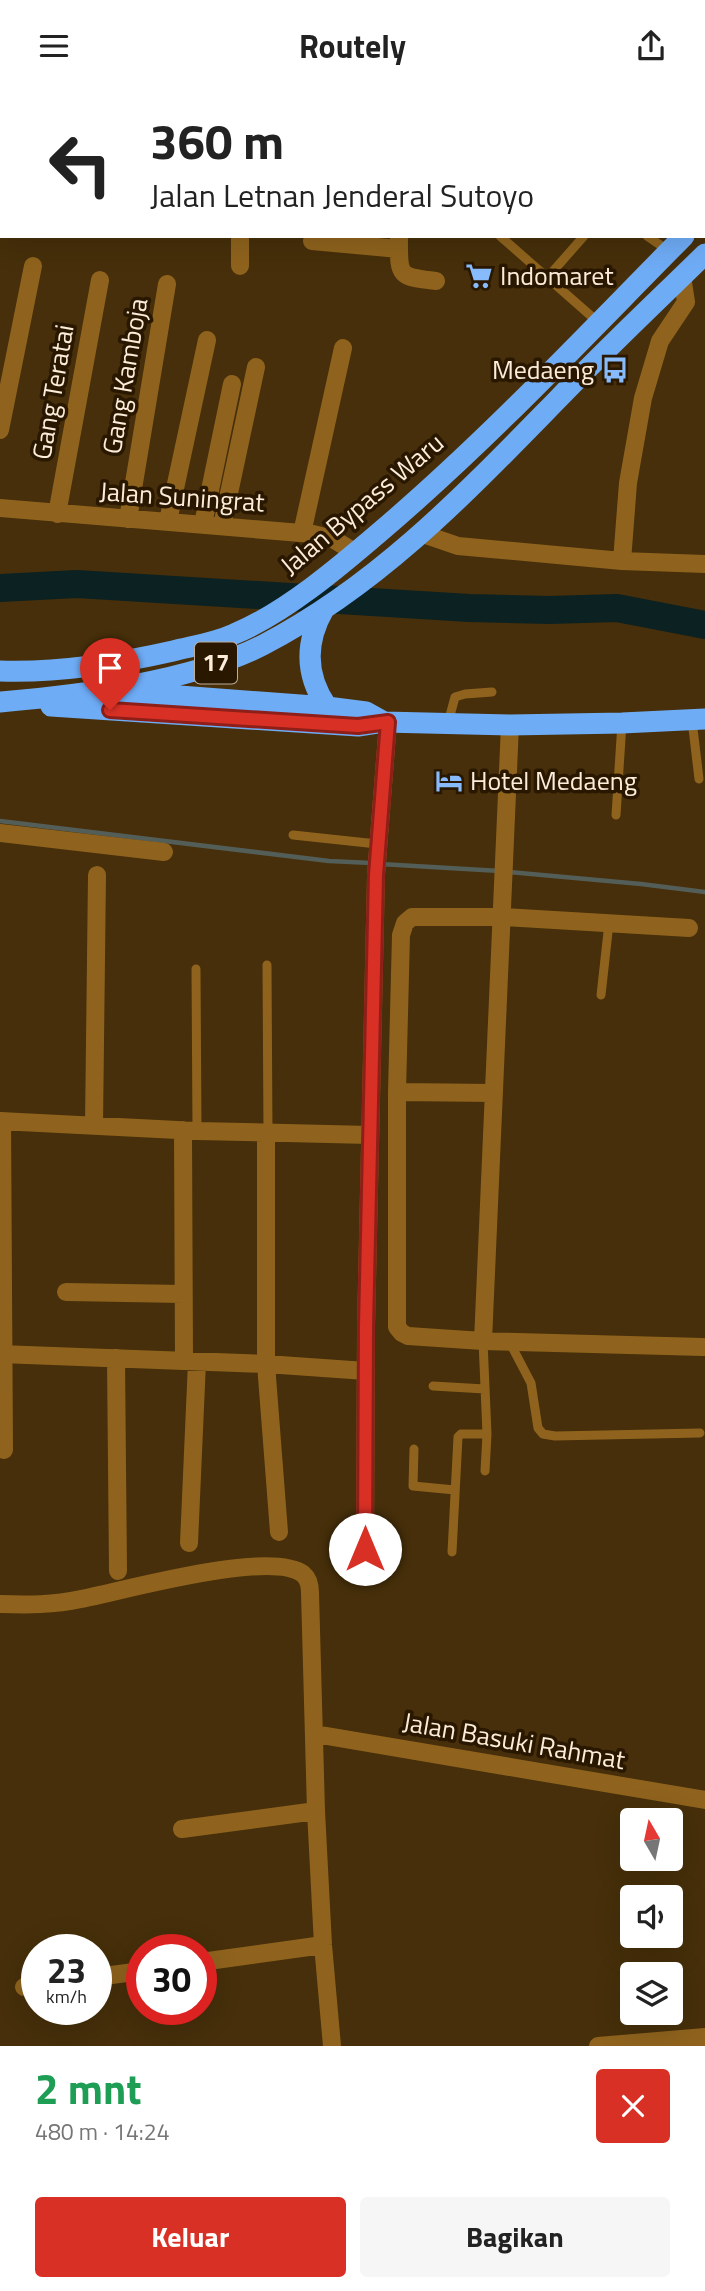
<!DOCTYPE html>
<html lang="id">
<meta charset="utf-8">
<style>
:root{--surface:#fff;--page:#f6f6f6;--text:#222;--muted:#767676;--accent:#d93025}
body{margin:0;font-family:"Titillium Web",sans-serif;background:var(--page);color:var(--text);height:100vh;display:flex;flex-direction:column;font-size:26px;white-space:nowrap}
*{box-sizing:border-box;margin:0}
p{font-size:23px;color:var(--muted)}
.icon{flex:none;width:38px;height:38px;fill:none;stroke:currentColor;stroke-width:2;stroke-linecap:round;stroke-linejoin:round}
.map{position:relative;height:1955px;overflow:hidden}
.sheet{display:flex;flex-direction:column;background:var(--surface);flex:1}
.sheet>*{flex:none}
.guide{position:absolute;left:0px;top:0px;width:705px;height:147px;box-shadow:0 7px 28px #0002;background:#fff;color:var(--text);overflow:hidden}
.needle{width:46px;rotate:351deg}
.buttons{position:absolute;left:620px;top:1717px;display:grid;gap:14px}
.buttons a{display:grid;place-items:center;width:63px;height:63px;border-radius:7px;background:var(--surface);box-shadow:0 7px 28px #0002;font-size:35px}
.speed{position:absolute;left:21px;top:1843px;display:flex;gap:14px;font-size:35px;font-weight:700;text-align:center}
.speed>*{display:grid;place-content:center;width:91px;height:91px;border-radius:50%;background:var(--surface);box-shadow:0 7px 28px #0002;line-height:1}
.speed small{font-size:18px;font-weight:400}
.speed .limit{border:10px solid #d22;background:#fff;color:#111}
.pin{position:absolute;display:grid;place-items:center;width:60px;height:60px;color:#fff;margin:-72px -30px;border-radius:50% 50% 50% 0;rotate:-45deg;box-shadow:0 0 7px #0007}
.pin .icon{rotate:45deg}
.me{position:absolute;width:77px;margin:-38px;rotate:0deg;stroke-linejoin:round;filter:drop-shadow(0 0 5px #0008)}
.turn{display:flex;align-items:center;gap:24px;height:147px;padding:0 35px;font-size:32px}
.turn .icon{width:91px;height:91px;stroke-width:2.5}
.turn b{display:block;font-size:49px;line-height:60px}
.round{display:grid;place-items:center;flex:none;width:74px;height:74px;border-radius:7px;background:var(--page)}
.headline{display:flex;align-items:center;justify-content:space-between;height:119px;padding:0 35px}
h1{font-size:42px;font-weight:700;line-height:52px;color:#1e9e55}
.cta{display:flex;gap:14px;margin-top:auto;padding:14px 35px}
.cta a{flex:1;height:80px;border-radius:7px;background:var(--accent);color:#fff;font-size:28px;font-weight:700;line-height:80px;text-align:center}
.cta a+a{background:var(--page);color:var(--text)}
header{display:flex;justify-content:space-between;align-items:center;height:91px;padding:0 35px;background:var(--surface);font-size:32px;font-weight:700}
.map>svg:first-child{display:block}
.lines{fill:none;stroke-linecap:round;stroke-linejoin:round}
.stream{stroke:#545e58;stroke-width:4.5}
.river{stroke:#0c2121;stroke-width:28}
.lane{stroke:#8f631d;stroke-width:9}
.street{stroke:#8f631d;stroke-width:18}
.highway{stroke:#6facf6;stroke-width:21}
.route-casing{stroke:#8d1f18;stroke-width:18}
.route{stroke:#d93025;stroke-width:12}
.labels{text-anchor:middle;stroke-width:7;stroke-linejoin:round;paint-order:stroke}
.shield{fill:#291700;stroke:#bdad99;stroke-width:2}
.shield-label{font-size:24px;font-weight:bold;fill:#fcedda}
.poi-label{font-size:26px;fill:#fcedda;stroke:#291700;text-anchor:start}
.street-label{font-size:26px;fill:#fcedda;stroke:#291700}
</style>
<header><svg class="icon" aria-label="menu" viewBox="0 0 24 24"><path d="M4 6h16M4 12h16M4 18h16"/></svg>Routely<svg class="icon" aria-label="share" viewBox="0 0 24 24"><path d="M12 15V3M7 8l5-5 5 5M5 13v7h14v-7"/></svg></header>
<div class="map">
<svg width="705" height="1955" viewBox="0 0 705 1955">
<rect width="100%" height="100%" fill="#462f0a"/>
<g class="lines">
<path class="stream" d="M0,730L329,770L371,772
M380,773L500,780
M509,781L641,793L705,801"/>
<path class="river" d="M0,497L77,493L469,517L549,519L617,517L705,534"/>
<path class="lane" d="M165,2V0
M542,2V0
M635,2V0
M704,49L705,47
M500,145L599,232
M647,145L669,160
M547,187L584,145
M692,629L699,688
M448,632L455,606L465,603L492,601
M616,724L622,632
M293,744L377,753
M267,874L268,1042
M196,878L197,1040
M601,904L609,832
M483,1250L487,1343L485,1380
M509,1250L531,1292L538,1337L543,1343L555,1345L700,1342
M433,1295L485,1298
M414,1358L413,1395L455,1399
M452,1461L458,1346L461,1343H487"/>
<path class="street" d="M0,2H2
M0,95H2
M704,99L705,100
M399,145C399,184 396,186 436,190
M312,150L399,158
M240,175V145
M0,339L33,175
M0,417L313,443L333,448L356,462
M57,423L100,189
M128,428L167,193
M168,430L207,249
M203,433L232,293
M222,435L256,276
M302,442L343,257
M423,443L458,455L622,470L705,473
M622,470L628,392L643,307L660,250L686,211L682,185
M0,742L164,761
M689,837L502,826H412L405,832L401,844L397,1001V1236L402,1242L408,1245L483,1250L703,1256
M397,1001L494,1002
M0,1030L197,1040L370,1044
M2,1030L4,1359
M94,1034L97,784
M183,1039L184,1270
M266,1042V1273L279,1441
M66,1201L183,1203
M483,1250L510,634
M0,1263L266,1273L366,1280
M116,1267L118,1480
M189,1452L197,1271
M365,1458L366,1236L376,784L388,631
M0,1513C28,1514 53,1514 81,1508C123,1500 270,1458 303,1483C309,1488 310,1495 310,1502L316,1720L323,1854L332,1955
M315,1643L705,1709
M182,1738L316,1720
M201,1871L323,1854
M96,1886L142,1880
M24,1896L37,1895
M598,1955L705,1946"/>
<path class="highway" d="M704,126L705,124
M324,518C305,551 305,584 327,616
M0,580C59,582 116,573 173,560C193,555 214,552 234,543C285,522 339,476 381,440C488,349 585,245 684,145
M127,601L327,616L366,621L384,631
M0,611C80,604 191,591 263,554C379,494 468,400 558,308C606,258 656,211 705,163
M51,615L358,635L384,631L510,634L622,632L705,628"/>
</g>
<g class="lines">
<g class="route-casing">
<path id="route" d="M110,619L358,635L388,631L376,784L366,1236L365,1458"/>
</g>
<use href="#route" class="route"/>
</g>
<defs>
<g id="supermarket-bare" transform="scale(2.1)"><path d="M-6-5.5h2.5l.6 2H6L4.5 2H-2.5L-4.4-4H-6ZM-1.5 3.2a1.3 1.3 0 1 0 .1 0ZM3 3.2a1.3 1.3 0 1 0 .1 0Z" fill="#87bbfb" stroke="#291700" stroke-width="2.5" paint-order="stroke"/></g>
<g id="bus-bare" transform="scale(2.1)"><path d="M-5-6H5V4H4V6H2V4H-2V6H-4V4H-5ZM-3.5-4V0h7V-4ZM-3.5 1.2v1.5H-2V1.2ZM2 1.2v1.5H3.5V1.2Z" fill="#87bbfb" stroke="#291700" stroke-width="2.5" paint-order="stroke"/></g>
<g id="hotel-bare" transform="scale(2.1)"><path d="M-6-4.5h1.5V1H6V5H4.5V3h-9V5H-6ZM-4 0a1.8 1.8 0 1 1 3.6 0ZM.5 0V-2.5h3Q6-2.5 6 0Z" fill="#87bbfb" stroke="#291700" stroke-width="2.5" paint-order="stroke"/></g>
</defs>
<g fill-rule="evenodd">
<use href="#supermarket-bare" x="479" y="185"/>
<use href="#bus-bare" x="615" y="279"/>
<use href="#hotel-bare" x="449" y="690"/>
</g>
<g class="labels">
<rect class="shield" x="195" y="551.5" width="42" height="41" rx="5"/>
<g class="shield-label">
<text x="216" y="580">17</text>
</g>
<g class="poi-label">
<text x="500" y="194">Indomaret</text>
<text x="594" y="288" text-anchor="end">Medaeng</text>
<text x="470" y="699">Hotel Medaeng</text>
</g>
<g class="street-label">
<text transform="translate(125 285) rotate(-80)" y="9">Gang Kamboja</text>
<text transform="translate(53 301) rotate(-80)" y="9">Gang Teratai</text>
<text transform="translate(182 406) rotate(4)" y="9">Jalan Suningrat</text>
<text transform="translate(362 413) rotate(-40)" y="9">Jalan Bypass Waru</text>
<text transform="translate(514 1650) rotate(10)" y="9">Jalan Basuki Rahmat</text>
</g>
</g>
</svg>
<div class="buttons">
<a><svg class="needle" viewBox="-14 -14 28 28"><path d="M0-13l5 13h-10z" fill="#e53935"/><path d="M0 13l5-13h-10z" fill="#767676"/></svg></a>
<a><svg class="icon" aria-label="sound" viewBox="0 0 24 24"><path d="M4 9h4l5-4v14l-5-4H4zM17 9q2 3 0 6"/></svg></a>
<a><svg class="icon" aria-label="layers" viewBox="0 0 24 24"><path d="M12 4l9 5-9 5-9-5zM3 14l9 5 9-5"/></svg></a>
</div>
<div class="speed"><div>23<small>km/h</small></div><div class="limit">30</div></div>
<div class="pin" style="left:110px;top:619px;background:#d93025"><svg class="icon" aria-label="arrive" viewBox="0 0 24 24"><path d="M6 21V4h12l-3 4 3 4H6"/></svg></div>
<svg class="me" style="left:365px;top:1458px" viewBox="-20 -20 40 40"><circle r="19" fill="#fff"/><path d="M0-13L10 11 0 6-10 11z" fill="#d93025"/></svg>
<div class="guide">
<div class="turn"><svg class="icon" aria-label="left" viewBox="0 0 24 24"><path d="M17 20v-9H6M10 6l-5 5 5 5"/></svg><div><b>360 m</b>Jalan Letnan Jenderal Sutoyo</div></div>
</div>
</div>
<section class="sheet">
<div class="headline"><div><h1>2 mnt</h1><p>480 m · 14:24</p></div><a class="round" style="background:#d93025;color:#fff"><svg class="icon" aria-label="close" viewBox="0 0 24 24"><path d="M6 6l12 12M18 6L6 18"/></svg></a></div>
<div class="cta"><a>Keluar</a><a>Bagikan</a></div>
</section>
